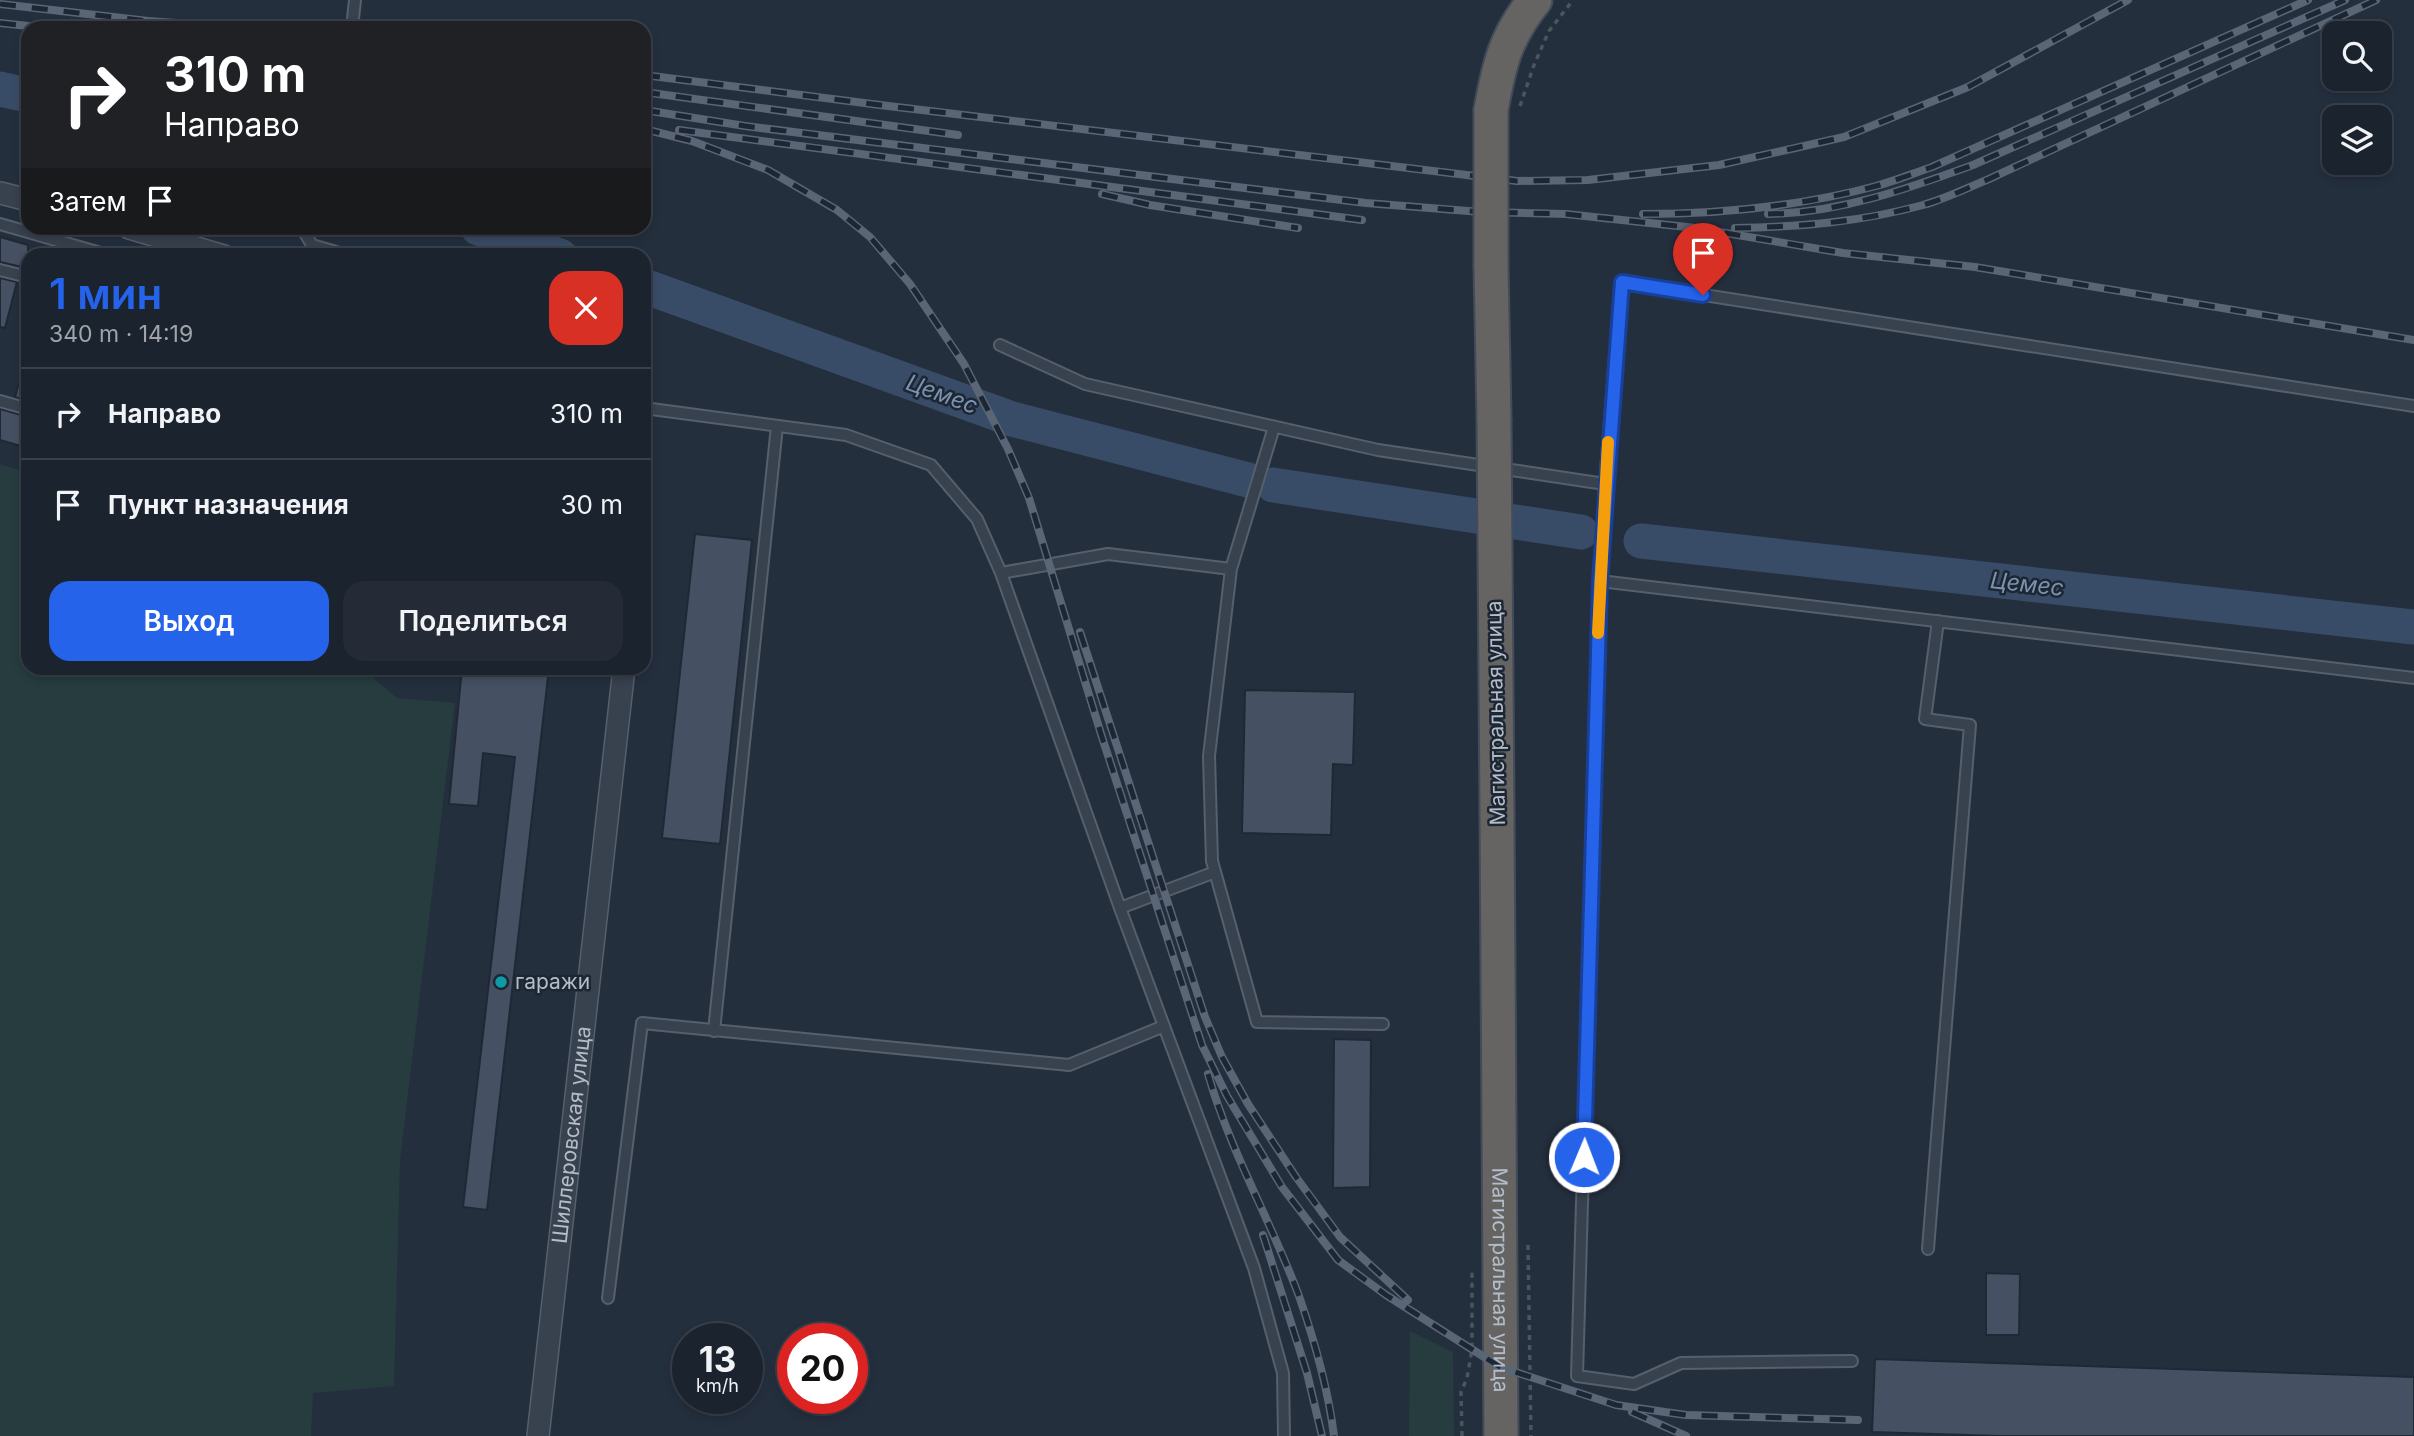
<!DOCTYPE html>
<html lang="ru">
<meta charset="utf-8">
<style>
:root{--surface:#1b232e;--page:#242b36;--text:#f1f3f6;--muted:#a0a4aa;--line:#39404a;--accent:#2563eb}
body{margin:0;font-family:Inter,sans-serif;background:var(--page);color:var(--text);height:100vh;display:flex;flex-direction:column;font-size:26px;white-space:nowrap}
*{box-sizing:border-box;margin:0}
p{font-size:23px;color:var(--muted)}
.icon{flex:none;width:38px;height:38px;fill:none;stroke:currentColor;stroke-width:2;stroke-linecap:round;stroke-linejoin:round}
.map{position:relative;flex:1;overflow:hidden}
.details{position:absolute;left:21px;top:248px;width:630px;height:427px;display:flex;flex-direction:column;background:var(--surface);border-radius:21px;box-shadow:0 4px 10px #0003,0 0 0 2px var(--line)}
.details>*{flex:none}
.guide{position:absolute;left:21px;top:21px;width:630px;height:214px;border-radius:21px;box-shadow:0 4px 10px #0003,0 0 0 2px var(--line);background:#202124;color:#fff;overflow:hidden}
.fabs{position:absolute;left:2322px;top:21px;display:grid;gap:14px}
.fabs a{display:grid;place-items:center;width:70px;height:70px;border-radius:14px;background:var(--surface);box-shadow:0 4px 10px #0003,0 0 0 2px var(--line);font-size:35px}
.speed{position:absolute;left:672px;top:1323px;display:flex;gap:14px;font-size:35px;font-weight:700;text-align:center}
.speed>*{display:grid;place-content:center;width:91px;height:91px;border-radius:50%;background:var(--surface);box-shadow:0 4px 10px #0003,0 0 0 2px var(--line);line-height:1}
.speed small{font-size:18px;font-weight:400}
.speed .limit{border:10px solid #d22;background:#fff;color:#111}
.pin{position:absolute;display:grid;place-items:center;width:60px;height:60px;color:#fff;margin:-72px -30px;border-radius:50% 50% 50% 0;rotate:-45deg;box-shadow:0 0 7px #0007}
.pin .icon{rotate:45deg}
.me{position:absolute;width:77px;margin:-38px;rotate:1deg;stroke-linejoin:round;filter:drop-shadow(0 0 5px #0008)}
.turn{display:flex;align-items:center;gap:24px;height:147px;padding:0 28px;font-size:32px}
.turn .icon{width:91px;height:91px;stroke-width:2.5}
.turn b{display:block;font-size:49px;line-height:60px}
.then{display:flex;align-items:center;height:66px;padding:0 28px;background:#0003;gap:14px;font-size:26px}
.round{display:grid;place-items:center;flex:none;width:74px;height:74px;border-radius:21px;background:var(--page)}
.summary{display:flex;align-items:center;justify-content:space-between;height:119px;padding:0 28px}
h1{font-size:42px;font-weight:600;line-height:52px;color:var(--accent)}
.button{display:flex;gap:14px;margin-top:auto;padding:14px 28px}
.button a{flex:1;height:80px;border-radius:21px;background:var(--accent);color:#fff;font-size:28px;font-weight:600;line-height:80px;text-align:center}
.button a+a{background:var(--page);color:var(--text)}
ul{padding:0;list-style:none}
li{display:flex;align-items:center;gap:21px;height:91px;padding:0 28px;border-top:2px solid var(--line)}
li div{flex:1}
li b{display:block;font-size:26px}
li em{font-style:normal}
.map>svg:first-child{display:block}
.green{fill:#263c3f}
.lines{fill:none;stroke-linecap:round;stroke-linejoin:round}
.river{stroke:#394c67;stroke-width:35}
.building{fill:#455162;stroke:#1f2835;stroke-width:2}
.service-casing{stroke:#565f6c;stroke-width:14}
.minor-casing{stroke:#565f6c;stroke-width:24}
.trunk-casing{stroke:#434c59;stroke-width:37}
.path{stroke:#44595c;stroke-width:3.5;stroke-dasharray:5 5;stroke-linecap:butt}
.service{stroke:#38414e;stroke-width:10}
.minor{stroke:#38414e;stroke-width:21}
.trunk{stroke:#656462;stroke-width:33}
.rail-casing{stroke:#5a6575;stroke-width:8}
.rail{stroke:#1d2633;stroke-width:5;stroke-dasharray:16;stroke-linecap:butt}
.trunk-bridge-casing{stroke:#434c59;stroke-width:37;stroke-linecap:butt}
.trunk-bridge{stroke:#656462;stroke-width:33}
.route-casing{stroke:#184099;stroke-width:18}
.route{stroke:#2563eb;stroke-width:12}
.slow{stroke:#f59e0b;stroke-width:12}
.culture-dot{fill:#0f9aa8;stroke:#1d2633;stroke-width:2.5}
.labels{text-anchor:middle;stroke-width:5;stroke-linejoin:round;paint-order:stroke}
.street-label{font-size:21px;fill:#b4bcc9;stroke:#1d2633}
.poi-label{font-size:21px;fill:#b4bcc9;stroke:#1d2633;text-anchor:start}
.water-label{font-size:23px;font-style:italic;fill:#7c92b1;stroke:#1d2633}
</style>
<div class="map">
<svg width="2414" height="1436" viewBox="0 0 2414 1436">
<rect width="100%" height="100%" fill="#242f3e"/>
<path class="green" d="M0,464L28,473V668L363,669L397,698L455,703L400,1160L394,1386L313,1393L311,1436H0Z
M1410,1331L1453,1352L1454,1436H1409Z"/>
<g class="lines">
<path class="river" d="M0,89L28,95
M478,228L560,256
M644,286L1012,419L1248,480
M1273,485L1581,532
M1641,541L2414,627"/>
</g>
<path class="building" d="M0,237L28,245V266L22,264V267L0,262Z
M0,278L17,282L5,328L0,327Z
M24,366L28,367V401L15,397Z
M0,409L28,417V448L0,440Z
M695,534L752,540L720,844L662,838Z
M462,668H549L487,1210L463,1207L515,757L483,753L478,806L449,804Z
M1245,690L1355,692L1353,765L1333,764L1331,835L1242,833Z
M1334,1039L1371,1040L1370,1187L1333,1188Z
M1986,1273L2020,1274L2019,1335H1986Z
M1875,1359L2414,1377V1436H1999L1872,1432Z"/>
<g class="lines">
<g class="service-casing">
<path id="service" d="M352,28L355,0
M0,224L111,256
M302,228L312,245L350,256
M0,270L28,277
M1000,345L1085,384L1378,450L1605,484L1621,282L2414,406
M0,401L28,409
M644,408L846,435L931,465L977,519L1001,573L1120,908L1254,1268L1283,1373L1284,1436
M1274,427L1231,569L1209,756L1212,861L1257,1022L1383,1024
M1605,484L1600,581L1577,1376L1634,1384L1681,1363L1852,1361
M1001,573L1108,554L1231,569
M1600,581L2414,678
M1120,908L1215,872
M714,1031L777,426
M1928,1249L1970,725L1925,719L1938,621
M608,1298L642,1023L1069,1065L1164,1026"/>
</g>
<g class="minor-casing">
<g id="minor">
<path d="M0,193L28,200"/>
<path d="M129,228L224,256"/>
<path id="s1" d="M538,1436L624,668"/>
</g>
</g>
<g class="trunk-casing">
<g id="trunk">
<path d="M1491,110C1499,65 1505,37 1535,0"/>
<path d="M1491,266L1494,418"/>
<path id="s2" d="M1497,814L1501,1436"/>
</g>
</g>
<path class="path" d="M1520,106L1534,65L1549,31L1573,0
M1528,1245L1531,1436
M1462,1436L1461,1392L1467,1378L1472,1350V1272"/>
<use href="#service" class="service"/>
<use href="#minor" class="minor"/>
<use href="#trunk" class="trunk"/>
<g class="rail-casing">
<path id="rail" d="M0,4L148,21L249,28
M0,23L47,28
M644,75L880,105L1517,181L1588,180L1719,165L1844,137L1968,87L2128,0
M644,92L958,135
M644,110L745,126L1366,203L1481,212L1566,214L1696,228L1843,253L1975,267L2414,340
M644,129L692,141L768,170L837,210L870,237L910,284L964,364L1008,449L1029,498L1101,734L1202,1045L1227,1096L1282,1187L1338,1260L1386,1295L1500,1367L1616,1405L1686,1415L1858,1420
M679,130L1362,220
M1102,194L1150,205L1298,228
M1643,214C1721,214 1801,206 1876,186C1895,181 1914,173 1932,167L2308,0
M1768,214C1839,213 1907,189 1973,165L2345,0
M1735,228C1799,227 1861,222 1923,205C1945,199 1967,188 1989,179L2376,0
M1080,632L1205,1017L1222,1057L1248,1104L1296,1177L1340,1237L1408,1300
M1208,1074C1230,1151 1271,1221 1299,1296C1315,1342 1328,1388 1334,1436
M1263,1235L1307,1373L1322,1436
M1632,1412L1686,1436"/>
</g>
<use href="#rail" class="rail"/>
<g class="trunk-bridge-casing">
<path id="trunk-bridge" d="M1491,110V266
M1494,418L1497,814"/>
</g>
<use href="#trunk-bridge" class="trunk-bridge"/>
</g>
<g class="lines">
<g class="route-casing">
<path id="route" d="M1584,1157L1600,581L1622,282L1703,295"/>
</g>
<use href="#route" class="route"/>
<path class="slow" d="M1598,633L1608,442"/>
</g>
<circle class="culture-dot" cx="501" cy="982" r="7"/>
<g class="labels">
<g class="street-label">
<text transform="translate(1496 713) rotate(-91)" y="7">Магистральная улица</text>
<text dy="7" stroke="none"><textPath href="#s1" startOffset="303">Шиллеровская улица</textPath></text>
<text dy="7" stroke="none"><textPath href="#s2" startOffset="466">Магистральная улица</textPath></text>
</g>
<g class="poi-label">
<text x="515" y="989">гаражи</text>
</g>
<g class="water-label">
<text transform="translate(942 394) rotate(20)" y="8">Цемес</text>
<text transform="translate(2027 584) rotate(6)" y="8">Цемес</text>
</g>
</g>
</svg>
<div class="fabs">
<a><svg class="icon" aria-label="search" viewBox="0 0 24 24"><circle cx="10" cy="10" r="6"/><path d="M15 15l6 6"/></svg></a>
<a><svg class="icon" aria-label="layers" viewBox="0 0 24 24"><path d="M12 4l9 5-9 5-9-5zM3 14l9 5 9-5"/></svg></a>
</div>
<div class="speed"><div>13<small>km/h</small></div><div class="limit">20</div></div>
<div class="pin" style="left:1703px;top:295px;background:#d93025"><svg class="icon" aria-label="arrive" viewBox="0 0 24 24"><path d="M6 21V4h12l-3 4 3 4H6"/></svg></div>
<svg class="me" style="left:1584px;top:1157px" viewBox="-20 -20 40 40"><circle r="17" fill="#2563eb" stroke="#fff" stroke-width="3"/><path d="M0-11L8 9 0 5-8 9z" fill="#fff"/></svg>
<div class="guide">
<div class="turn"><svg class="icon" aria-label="right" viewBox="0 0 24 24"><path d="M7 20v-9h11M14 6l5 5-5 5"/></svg><div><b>310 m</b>Направо</div></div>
<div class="then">Затем<svg class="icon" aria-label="arrive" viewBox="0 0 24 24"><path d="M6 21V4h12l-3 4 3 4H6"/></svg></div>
</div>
<section class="details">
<div class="summary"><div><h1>1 мин</h1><p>340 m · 14:19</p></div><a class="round" style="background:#d93025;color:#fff"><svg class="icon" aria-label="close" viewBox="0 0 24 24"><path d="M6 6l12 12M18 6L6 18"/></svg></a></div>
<ul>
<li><svg class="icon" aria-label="right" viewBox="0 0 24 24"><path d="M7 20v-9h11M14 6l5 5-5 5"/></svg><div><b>Направо</b></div><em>310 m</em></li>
<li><svg class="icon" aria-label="arrive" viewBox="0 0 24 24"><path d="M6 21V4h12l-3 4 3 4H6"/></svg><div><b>Пункт назначения</b></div><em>30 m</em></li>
</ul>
<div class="button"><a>Выход</a><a>Поделиться</a></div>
</section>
</div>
